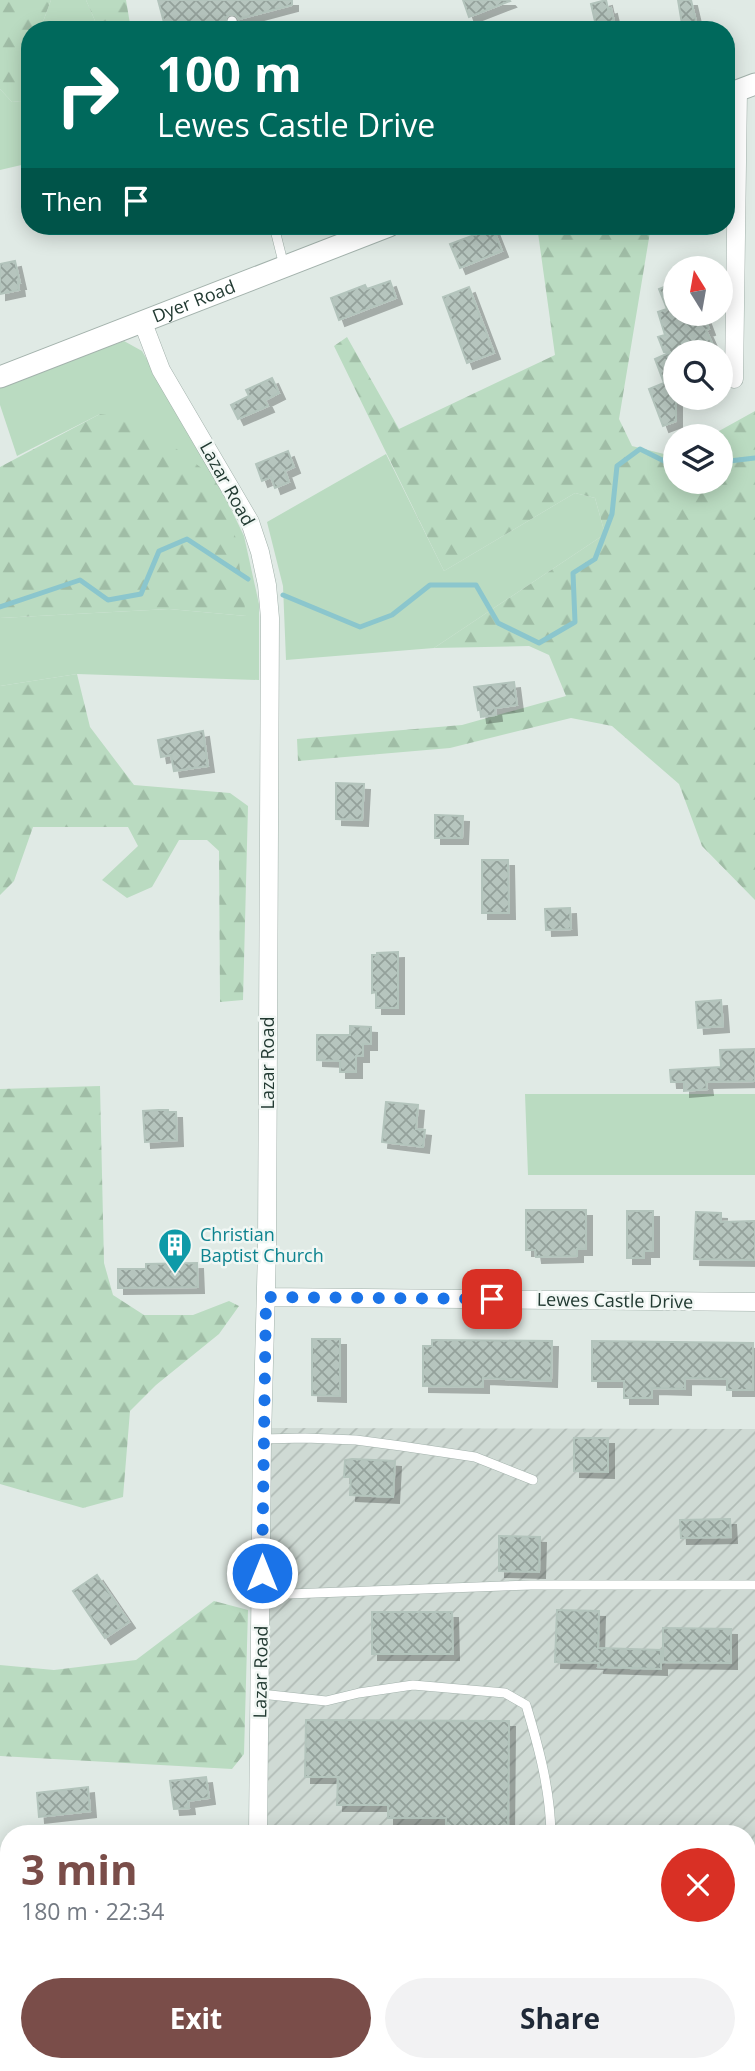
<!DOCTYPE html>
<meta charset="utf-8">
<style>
:root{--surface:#fff;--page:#f2f2f3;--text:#1f2937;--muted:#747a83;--accent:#7a4d49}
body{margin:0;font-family:"Open Sans",sans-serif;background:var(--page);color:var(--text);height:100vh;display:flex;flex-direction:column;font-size:26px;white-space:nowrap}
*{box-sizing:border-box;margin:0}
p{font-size:23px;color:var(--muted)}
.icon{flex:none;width:38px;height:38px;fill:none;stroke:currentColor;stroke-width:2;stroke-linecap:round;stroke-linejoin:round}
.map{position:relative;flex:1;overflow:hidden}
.drawer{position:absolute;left:0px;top:1825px;width:756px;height:247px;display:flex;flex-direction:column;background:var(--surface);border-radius:28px 28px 0 0;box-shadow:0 4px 18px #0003}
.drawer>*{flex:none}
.banner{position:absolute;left:21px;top:21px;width:714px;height:214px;border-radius:28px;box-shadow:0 4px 18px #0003;background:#00695c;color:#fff;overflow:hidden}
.needle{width:46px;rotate:349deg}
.controls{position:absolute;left:663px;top:256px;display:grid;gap:14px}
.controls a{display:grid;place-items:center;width:70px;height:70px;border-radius:50%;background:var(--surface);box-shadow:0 4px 18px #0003;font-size:35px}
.pin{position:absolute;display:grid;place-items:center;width:60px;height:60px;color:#fff;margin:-30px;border-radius:14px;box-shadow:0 4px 10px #0006}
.me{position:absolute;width:77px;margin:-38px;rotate:0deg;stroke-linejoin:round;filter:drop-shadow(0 0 5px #0008)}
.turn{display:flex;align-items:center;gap:24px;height:147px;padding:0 21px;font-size:32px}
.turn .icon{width:91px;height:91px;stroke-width:2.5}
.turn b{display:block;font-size:49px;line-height:60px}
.then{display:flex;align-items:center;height:66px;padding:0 21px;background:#0003;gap:14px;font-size:26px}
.round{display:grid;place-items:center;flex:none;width:74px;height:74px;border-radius:37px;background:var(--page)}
.headline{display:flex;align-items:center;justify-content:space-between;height:119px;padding:0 21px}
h1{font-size:42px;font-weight:700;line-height:52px;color:var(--accent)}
.button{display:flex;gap:14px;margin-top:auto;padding:14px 21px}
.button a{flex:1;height:80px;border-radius:42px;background:var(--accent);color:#fff;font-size:28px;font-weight:700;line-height:80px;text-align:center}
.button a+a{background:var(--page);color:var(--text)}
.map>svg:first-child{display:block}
.industrial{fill:url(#industrial-furrows)}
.grass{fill:#badbc1}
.forest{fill:url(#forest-firs)}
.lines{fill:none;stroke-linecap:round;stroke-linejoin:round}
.stream{stroke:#8bc6cd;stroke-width:5}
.building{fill:url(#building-cross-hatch);stroke:#b3c4bc;stroke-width:2;filter:url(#shadow)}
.service-casing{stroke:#a3b2ac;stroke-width:10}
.minor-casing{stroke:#a3b2ac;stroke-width:19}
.tertiary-casing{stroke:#a3b2ac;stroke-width:23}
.service{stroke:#fff;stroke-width:9}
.minor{stroke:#fff;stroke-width:18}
.tertiary{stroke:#fff;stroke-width:21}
.route{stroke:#1a73e8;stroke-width:12;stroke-dasharray:0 21.6}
.labels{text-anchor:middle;stroke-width:5;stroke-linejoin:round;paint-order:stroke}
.street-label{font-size:18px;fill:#223a32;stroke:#f1f7f4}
.culture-label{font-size:18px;fill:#0d838f;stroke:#f1f7f4;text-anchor:start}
</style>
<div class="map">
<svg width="755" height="2071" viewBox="0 0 755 2071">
<defs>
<pattern id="industrial-furrows" width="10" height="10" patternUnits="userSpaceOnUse" patternTransform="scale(1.75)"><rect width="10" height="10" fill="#cfdad4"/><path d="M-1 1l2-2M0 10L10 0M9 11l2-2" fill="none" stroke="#b1bcb6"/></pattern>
<pattern id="forest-firs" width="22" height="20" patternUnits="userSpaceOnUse" patternTransform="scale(1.75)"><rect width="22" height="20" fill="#badbc1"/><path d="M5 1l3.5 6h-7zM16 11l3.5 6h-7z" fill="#a0bda6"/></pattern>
<pattern id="building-cross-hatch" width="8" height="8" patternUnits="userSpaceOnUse" patternTransform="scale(1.75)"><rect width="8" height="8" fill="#b6c5be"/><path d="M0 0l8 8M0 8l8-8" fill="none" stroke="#94a19b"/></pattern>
<filter id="shadow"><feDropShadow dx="6" dy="6" stdDeviation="0" flood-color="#0004"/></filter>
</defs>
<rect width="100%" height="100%" fill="#e0eae5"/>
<path class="industrial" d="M271,1428L755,1429V2071H0V1933L9,1931V2063H747V1834H267Z"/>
<path class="grass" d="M51,0H86L99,30H40Z
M0,89L12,102L30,100V163L0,170Z
M124,341L142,351L217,480L244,536L259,604V680L77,674L0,686V618L169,609L246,616L100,414L17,456L0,405V385Z
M386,454L444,571L575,493L595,498L605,534L434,648L286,660L283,586L267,522Z
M525,1094H755V1175H528Z"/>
<path class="forest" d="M0,0H51L40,30H30V100L12,102L0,89Z
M86,0H126L131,30H99Z
M536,226H651L619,419L632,446L672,456L675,454L676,481H721V436H710L755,411V900L702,846L679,784L612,726L571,718L450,748L298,761L297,739L462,725L566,696L549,655L529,646L434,648L605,534L595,498L575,493L444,571L334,346L347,337L399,429L555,355L538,233Z
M100,414L139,420L217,480L236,539L246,616L169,609L0,618V467Z
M77,674L90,727L134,785L230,793L248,806L243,1000L220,1002L219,851L207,840H179L152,887L127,898L102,880L138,846L128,827H33L14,881L0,895V686Z
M100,1086L104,1263L113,1295L144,1315H193L229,1301L239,1306L219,1334L156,1385L130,1411L123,1497L83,1508L0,1484V1089Z
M214,1601L248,1610L244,1754L232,1769L0,1756V1665L54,1670L136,1660Z"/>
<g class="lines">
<path class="stream" d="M721,462L755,458
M283,595L360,627L392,615L430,585H476L498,623L539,643L575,622L573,573L595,559L612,514L617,466L640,449L676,467
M0,607L80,580L108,600L141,594L159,551L187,539L248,579"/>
</g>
<path class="building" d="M158,0H292V5L239,19L236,15L230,14L226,17L225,22L218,24L219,30H166Z
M463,0H509L510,1L469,17Z
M606,0L608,9L611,8L616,30H597L591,4Z
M678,0H691L698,30H683Z
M493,228L502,251L460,268L450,244Z
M15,261L20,283H18L19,290L0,294V264Z
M390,281L396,298L339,320L331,298L365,285L367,289Z
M676,282V313H703L709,329L706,330L716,352H676V421L663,426L649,389L664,383L655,359L671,352H664L658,337L665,335L658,312L667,309L659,289Z
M469,287L494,353L467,363L443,297Z
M272,378L279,393L265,400L268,406L238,419L231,405L249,396L246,390Z
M288,451L294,467L285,471L289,482L275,488L271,477L262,481L256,464Z
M514,682L517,705L495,708L496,715L481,717L480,709L478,710L474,687Z
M203,731L208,766L174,771L171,755L161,757L158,740Z
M336,783L364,784L362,820L336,819Z
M435,815L463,816L462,838H435Z
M482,860H508L509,913H482Z
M570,908L571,929L546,930L545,909Z
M398,952V1008H376V992L372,993V955H377V953Z
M721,1000L723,1026L698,1028L696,1002Z
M350,1026L371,1027V1044H363V1056H356V1072H340V1061L317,1060V1035H350Z
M755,1049V1081L706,1082L707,1089L684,1091V1082H671L670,1070L721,1067L720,1050Z
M386,1102L418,1105L416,1129L425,1130L423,1147L382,1142Z
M159,1110H168V1112H176L177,1140L145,1142L143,1111Z
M526,1210H586V1249H577V1256L536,1257L535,1250H526Z
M627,1211H653V1251H644V1258H627Z
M696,1212L721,1213V1222L755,1221V1260L694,1259Z
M197,1263L198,1287L118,1288V1269H146V1264Z
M312,1339H340V1396L312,1395Z
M432,1340L552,1341L551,1381L483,1378V1387L423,1386V1346H432Z
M592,1341L753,1343V1390H727V1379L685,1378V1389L652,1388V1398H624V1381H592Z
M574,1438H608V1472L574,1471Z
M352,1459L395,1461L393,1497L350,1495L351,1477H344L345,1460Z
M730,1519L731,1537L681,1538L680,1520Z
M499,1536L540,1537L539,1572L499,1571Z
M97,1575L129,1622L105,1638L73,1591Z
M557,1610L599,1611L598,1648L661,1650V1669L598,1667L599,1663L555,1662Z
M372,1612H452L453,1654H372Z
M663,1628L731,1629V1663L663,1662Z
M306,1720L509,1721L508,1834L446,1833V1818H388V1805H337L338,1777H305Z
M206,1777L209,1798L188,1801L189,1808L174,1809L170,1781Z
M88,1787L90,1811L39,1817L37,1793Z"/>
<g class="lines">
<g class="service-casing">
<path id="service" d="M232,21L235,30
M274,226L284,266
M343,226L349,241
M262,1439L305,1438L356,1440L401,1446L475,1457L533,1480
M262,1595L531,1585H755
M261,1694L326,1701L359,1693L413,1685L505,1693L526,1705C539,1748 550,1789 551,1834
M747,1982L755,1981
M504,2063L505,2071
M628,2063L630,2071"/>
</g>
<g class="minor-casing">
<path id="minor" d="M143,323L161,370L250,522L260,552L267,585L270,618L267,1249L262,1439L258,1834
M734,379L738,90
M266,1297L755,1302
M0,1863L9,1862
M258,2063L260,2071"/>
</g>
<g class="tertiary-casing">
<g id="tertiary">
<path d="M726,95L755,84"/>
<path id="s1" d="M0,377L389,226"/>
</g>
</g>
<use href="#service" class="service"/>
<use href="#minor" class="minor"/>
<use href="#tertiary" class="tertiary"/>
</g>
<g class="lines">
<path class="route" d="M262,1573L266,1297L492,1299"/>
</g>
<defs>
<g id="building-pin" transform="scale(1.75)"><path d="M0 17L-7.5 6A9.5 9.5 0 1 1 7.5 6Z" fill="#0f9aa8" stroke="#f1f7f4"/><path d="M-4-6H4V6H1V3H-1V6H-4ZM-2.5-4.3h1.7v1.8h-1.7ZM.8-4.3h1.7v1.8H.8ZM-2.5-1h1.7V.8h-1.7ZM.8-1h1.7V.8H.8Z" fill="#fff"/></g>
</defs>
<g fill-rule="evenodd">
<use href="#building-pin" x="175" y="1245"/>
</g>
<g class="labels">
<g class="street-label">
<text dy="6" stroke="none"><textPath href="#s1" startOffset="208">Dyer Road</textPath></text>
<text transform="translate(227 484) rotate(61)" y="6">Lazar Road</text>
<text transform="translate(268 1063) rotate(-90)" y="6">Lazar Road</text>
<text transform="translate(615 1301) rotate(1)" y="6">Lewes Castle Drive</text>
<text transform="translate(261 1672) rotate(-89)" y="6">Lazar Road</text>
</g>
<g class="culture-label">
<text x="200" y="1241">Christian<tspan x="200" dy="21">Baptist Church</tspan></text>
</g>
</g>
</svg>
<div class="controls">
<a><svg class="needle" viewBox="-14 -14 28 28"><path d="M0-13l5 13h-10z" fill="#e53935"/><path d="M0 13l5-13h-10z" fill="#747a83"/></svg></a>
<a><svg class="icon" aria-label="search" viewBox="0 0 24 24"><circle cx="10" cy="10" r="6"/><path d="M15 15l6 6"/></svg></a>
<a><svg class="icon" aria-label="layers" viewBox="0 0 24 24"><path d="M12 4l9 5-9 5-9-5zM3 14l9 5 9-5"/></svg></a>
</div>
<div class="pin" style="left:492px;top:1299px;background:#d93025"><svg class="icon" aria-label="arrive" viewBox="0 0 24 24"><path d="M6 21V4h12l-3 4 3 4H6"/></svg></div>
<svg class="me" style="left:262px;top:1573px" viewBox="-20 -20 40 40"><circle r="17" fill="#1a73e8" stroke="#fff" stroke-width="3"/><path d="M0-11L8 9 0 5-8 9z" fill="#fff"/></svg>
<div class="banner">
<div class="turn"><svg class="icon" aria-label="right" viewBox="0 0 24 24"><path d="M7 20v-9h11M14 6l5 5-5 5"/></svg><div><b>100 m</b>Lewes Castle Drive</div></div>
<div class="then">Then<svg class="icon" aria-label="arrive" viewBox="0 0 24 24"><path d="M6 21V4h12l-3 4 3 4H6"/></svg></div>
</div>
<section class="drawer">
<div class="headline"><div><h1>3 min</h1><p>180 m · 22:34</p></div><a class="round" style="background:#d93025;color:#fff"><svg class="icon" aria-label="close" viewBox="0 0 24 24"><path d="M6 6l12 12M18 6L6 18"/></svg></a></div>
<div class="button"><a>Exit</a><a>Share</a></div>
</section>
</div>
